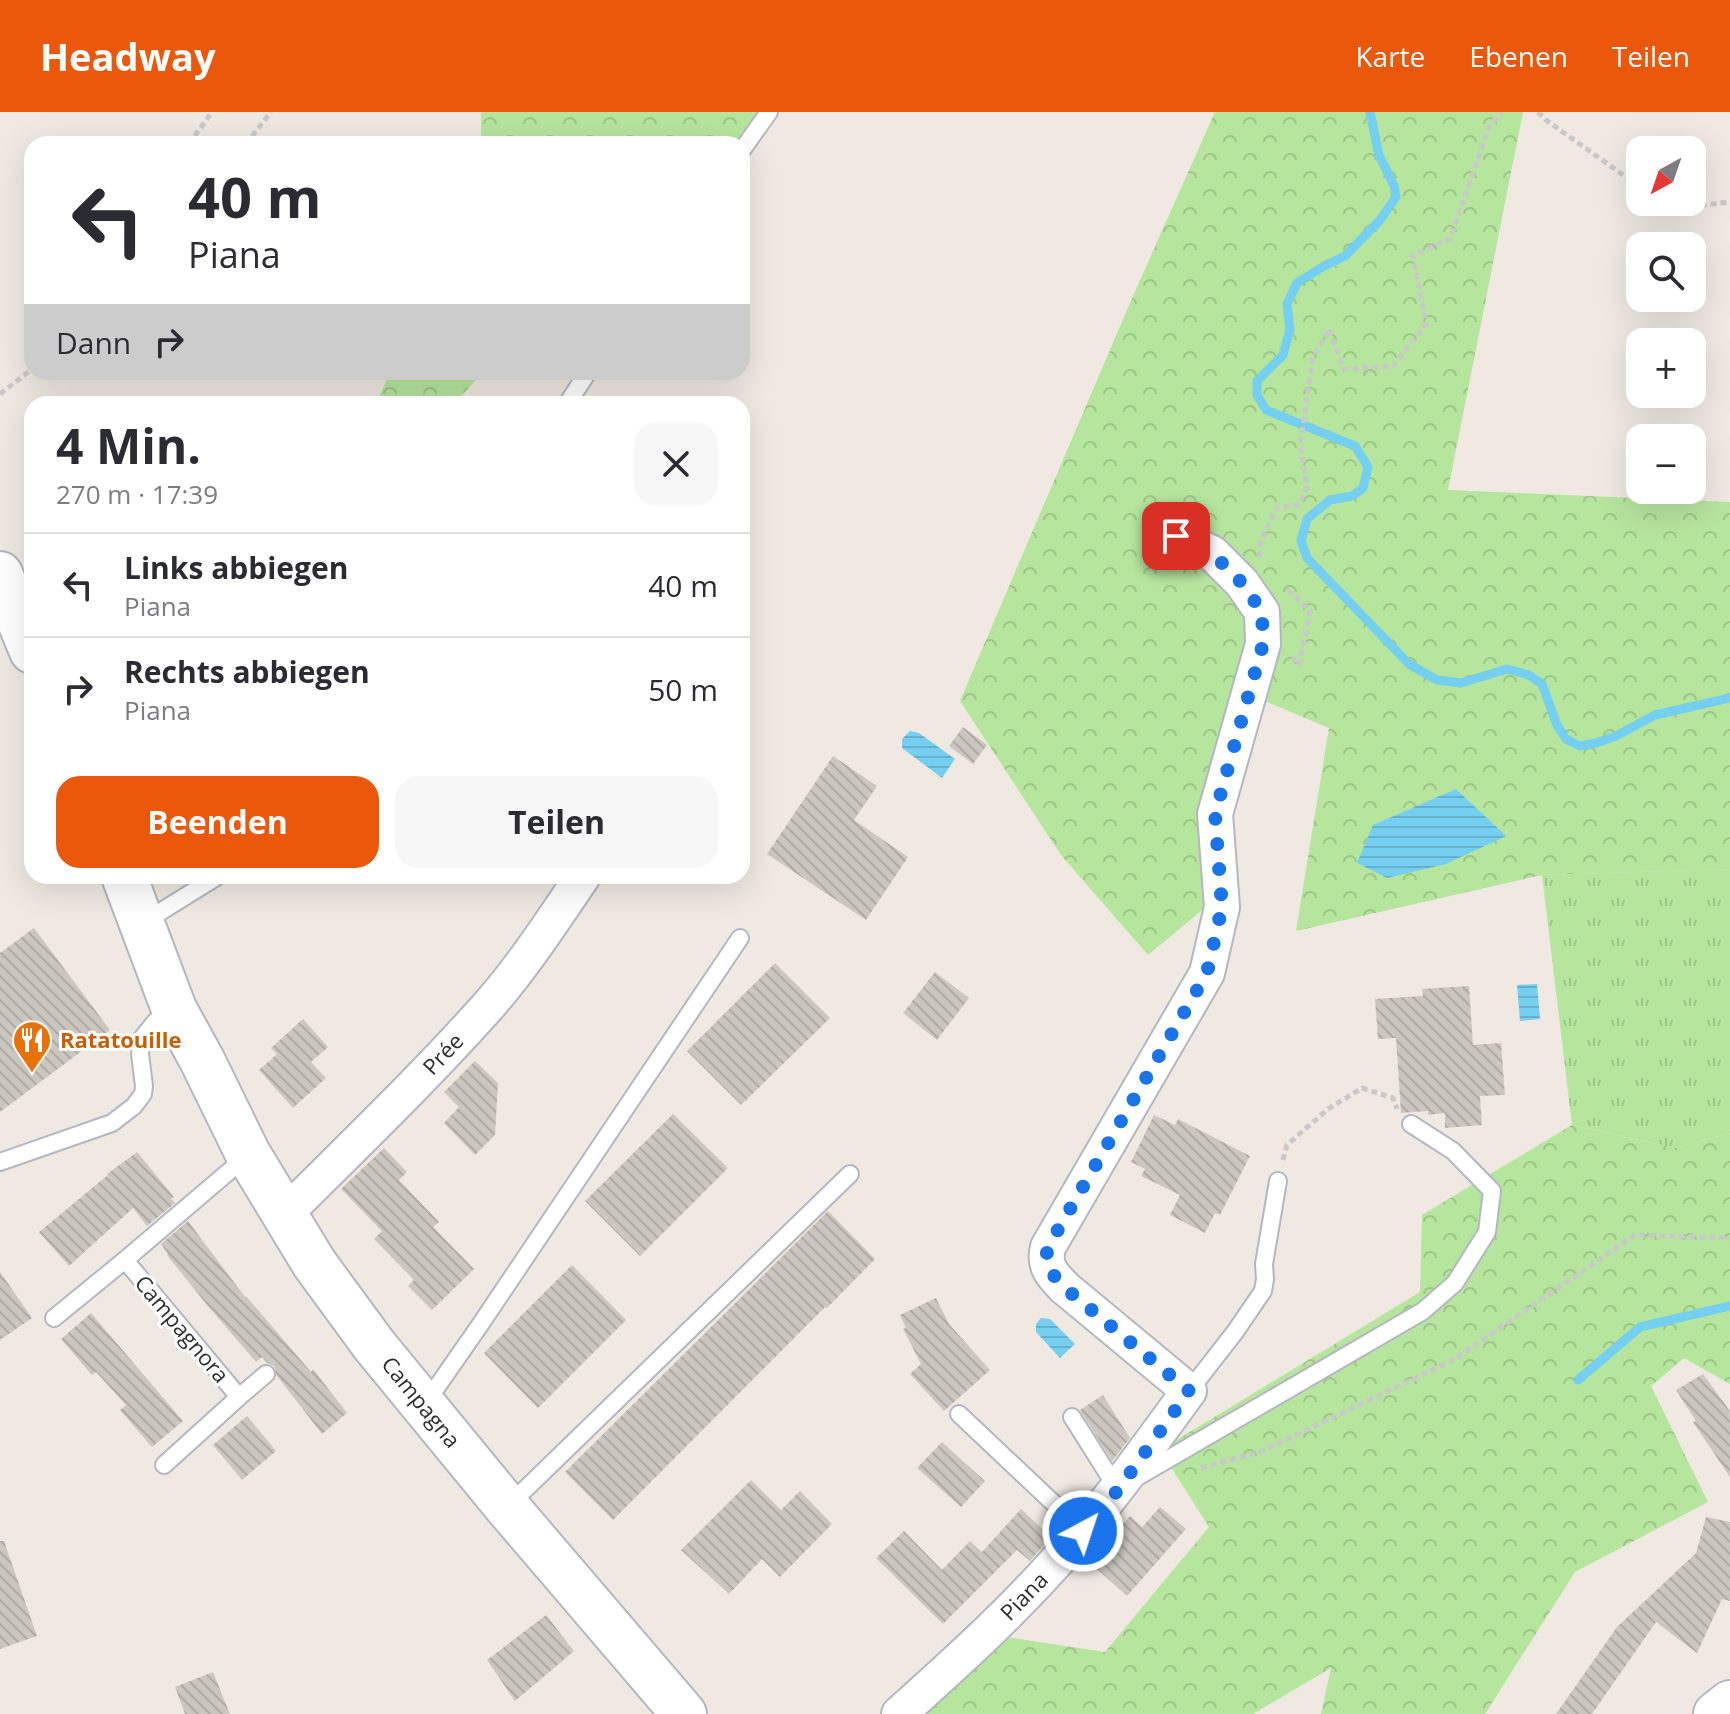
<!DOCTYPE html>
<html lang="de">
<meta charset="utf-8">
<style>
:root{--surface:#fff;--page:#f7f7f7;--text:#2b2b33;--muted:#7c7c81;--line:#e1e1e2;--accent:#ea580c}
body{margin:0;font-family:"Open Sans",sans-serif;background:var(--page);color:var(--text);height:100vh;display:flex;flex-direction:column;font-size:30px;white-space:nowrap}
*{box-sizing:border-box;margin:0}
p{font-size:26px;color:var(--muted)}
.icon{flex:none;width:44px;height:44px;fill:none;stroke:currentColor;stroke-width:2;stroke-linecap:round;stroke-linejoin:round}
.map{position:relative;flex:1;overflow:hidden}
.details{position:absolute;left:24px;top:284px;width:726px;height:488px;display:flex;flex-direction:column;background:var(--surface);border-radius:24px;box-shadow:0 8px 32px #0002}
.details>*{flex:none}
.banner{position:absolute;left:24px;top:24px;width:726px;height:244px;border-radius:24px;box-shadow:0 8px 32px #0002;background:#fff;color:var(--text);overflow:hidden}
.needle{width:52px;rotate:220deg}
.fabs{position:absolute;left:1626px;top:24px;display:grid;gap:16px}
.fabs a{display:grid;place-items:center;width:80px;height:80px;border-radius:16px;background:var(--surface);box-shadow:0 8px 32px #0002;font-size:40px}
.pin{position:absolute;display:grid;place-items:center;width:68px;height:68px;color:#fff;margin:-34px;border-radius:16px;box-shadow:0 4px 12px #0006}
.me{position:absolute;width:88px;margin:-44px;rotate:40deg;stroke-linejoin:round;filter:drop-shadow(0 0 6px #0008)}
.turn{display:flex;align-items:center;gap:28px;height:168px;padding:0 32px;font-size:36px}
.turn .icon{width:104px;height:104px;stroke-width:2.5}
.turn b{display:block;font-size:56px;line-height:68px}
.then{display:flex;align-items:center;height:76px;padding:0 32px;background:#0003;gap:16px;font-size:30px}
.round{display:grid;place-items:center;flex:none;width:84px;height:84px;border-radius:24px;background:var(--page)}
.headline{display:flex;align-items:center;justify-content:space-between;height:136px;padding:0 32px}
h1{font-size:48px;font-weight:700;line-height:60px}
.button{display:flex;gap:16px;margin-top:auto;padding:16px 32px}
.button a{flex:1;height:92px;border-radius:24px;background:var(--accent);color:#fff;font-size:32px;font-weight:700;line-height:92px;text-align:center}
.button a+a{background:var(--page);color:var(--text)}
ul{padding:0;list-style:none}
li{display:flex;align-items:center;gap:24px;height:104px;padding:0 32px;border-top:2px solid var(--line)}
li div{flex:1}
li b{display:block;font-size:30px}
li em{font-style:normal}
header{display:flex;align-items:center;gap:48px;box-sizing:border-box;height:112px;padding:0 40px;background:var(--accent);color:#fff}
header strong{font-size:38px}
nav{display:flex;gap:44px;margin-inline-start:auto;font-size:28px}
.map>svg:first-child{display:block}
.grass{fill:url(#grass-tufts)}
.forest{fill:url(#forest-crowns)}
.water{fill:url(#water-rules)}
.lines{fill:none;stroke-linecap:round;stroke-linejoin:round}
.stream{stroke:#75cff0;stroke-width:9}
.building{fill:url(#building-back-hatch)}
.lane-casing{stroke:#b4b7c1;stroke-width:20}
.street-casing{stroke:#b4b7c1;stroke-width:38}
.secondary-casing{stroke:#b4b7c1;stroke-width:48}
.path{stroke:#c9c9c9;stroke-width:5;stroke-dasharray:6 4;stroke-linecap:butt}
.lane{stroke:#fff;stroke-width:16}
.street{stroke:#fff;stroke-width:34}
.secondary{stroke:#fff;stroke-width:44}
.route{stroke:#1a73e8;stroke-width:14;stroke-dasharray:0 25.2}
.labels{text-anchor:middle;stroke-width:6;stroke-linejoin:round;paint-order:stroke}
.food-label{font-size:22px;font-weight:bold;fill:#c56008;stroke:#fff;text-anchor:start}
.street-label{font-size:22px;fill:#2e2e2e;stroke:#fff}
</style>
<header>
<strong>Headway</strong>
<nav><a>Karte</a><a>Ebenen</a><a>Teilen</a></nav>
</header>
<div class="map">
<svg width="1730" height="1602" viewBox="0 0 1730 1602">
<defs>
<pattern id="grass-tufts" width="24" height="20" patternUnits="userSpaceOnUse" patternTransform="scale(2)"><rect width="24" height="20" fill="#b6e59e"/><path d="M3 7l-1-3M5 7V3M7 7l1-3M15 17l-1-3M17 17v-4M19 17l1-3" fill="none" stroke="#9dc588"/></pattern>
<pattern id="forest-crowns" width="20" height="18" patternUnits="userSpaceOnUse" patternTransform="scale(2)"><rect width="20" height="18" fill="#b6e59e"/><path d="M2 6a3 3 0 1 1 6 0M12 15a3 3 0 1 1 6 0" fill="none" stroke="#9dc588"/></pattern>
<pattern id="water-rules" width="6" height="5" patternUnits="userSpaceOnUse" patternTransform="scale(2)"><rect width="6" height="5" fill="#75cff0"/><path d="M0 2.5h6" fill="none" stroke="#66b2ce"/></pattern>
<pattern id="building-back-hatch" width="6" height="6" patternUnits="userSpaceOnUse" patternTransform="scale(2)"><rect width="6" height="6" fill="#cbc7bf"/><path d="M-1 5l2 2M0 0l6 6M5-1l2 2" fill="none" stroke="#afaba4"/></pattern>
</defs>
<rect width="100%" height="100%" fill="#efe9e1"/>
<path class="grass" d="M1730,757V1021L1675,1036L1572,1013L1542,763Z"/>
<path class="forest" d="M481,0H763L734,32H481Z
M1215,0H1523L1448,378L1730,390V757L1542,763L1296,819L1329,616L1248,582L1212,790L1148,843L1061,743L960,589L1133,184Z
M390,260H483L454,292H376Z
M1572,1013L1675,1036L1730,1021V1272L1684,1246L1651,1274L1708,1390L1575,1460L1485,1602H1321L1331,1556L1253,1602H899L987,1522L1105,1540L1209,1415L1160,1338L1420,1180L1422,1103Z"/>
<path class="water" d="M910,619L919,621L955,647L942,666L902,636V627Z
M1456,677L1506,724L1446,752L1387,766L1357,751L1373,713Z
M1537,872L1540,907L1520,909L1517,873Z
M1041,1206L1050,1207L1075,1232L1060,1246L1036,1220V1212Z"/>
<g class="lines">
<path class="stream" d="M1370,0L1379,43L1394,74L1396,85L1380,108L1345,144L1324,154L1297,171L1287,192L1290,217L1283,243L1257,269V283L1266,298L1355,334L1368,355L1363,376L1352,384L1330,388L1307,407L1301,429L1307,446L1409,552L1437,568L1461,571L1507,557L1529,563L1542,572L1557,613L1566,627L1580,634L1596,631L1616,624L1655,603L1730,586
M1578,1268L1640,1215L1730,1194"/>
</g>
<path class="building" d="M963,615L987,633L973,652L949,634Z
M833,644L877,674L854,708L908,745L866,808L767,742Z
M34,816L110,918L0,1000V841Z
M775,851L830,906L741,993L687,939Z
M935,860L969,886L937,928L903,901Z
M1469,874L1473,933L1501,931L1505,983L1480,984L1482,1013L1445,1016V1001L1428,1003V999L1401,1001L1396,926L1378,927L1375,887L1423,884L1422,877Z
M303,907L328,935L311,950L326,966L293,996L259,958L277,942L271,936Z
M475,949L498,971L495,1023L475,1043L444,1011L459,995L444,980Z
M673,1002L728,1056L640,1144L585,1089Z
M1154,1003L1175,1013L1178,1007L1250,1044L1220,1103L1215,1101L1205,1121L1170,1103L1180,1083L1141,1064L1145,1057L1131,1050Z
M384,1036L407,1060L399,1068L439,1110L433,1115L474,1157L432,1198L408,1174L414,1168L374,1127L382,1119L341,1077Z
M137,1040L174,1085L171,1087L175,1091L147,1114L133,1096L69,1154L39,1120L108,1063L107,1062Z
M828,1099L875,1147L827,1196L825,1195L613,1408L565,1360Z
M188,1109L245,1185L246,1184L311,1260L313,1257L347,1301L322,1322L277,1264L274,1254L267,1251L262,1245L256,1250L207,1193L167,1143L168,1142L161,1132Z
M572,1153L626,1208L538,1296L484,1241Z
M0,1160L32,1206L0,1228Z
M936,1186L949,1212L990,1258L944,1299L910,1262L921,1252L903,1217L906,1216L900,1203Z
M91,1201L183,1309L152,1335L120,1298L126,1293L96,1260L92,1263L61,1227Z
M1703,1262L1730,1299V1365L1693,1310L1696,1309L1676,1278Z
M1103,1283L1130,1326L1112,1349L1080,1298Z
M247,1304L276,1339L242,1368L213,1333Z
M942,1330L985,1369L961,1395L917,1356Z
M751,1368L781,1398L800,1379L832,1412L780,1465L762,1447L729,1482L681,1438Z
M1160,1395L1186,1417L1127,1484L1089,1450L1130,1404L1142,1415Z
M1021,1397L1051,1425L1030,1449L1017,1438L943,1512L876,1446L904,1419L942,1458L970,1429L982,1440Z
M1706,1405L1730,1410V1489L1722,1487L1697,1541L1656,1510L1592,1602H1556L1617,1515L1696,1441Z
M0,1429H4L37,1524L0,1537Z
M546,1503L574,1539L515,1589L487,1548Z
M213,1560L230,1602H185L175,1575Z"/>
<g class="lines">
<g class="lane-casing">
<path id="lane" d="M742,38L769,0
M567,292L588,260
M144,810L218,764
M0,1050L112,1011L134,994L143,982L144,974L140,942L142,926L155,910L173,898
M125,1148L239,1285L266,1262
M54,1206L125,1148L247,1044
M1189,1279L1235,1220L1263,1179L1265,1167L1264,1152L1278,1069
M425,1292L480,1213L740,826
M959,1302L1083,1419
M1072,1305L1118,1378L1120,1376
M164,1353L239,1285
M1139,1364L1423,1199L1455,1171L1487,1120L1492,1079L1453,1039L1411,1012
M508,1394L850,1062"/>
</g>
<g class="street-casing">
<path id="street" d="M284,1103C353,1034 424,966 489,893C524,853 553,808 583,764
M899,1602C949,1557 999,1512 1045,1462C1098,1405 1143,1342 1189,1279L1065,1176C1052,1163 1043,1154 1048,1135L1207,861L1222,795L1215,702L1263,532L1262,500L1242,471L1212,441L1176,424"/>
</g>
<g class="secondary-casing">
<path id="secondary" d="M0,462L32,539
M124,764L174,897L202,948L248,1042L314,1151L374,1233L507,1395L684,1602
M1716,1602L1730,1591"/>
</g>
<path class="path" d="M1538,0L1546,8L1640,75
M189,32L212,0
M246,32L271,0
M1671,90L1695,94L1730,90
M0,282L32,257
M1260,445V431L1276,396L1299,393L1307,375L1300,333L1313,246L1329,217L1344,257L1393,254L1426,212L1413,143L1450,127L1489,15L1502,0
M1288,478L1310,499L1299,553L1290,544
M1283,1048L1287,1033L1328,997L1362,976L1393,986L1397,997
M1201,1356L1260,1340L1453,1248L1635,1123L1730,1126"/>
<use href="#lane" class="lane"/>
<use href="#street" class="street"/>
<use href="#secondary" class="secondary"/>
</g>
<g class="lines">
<path class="route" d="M1083,1419L1118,1378L1189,1279L1065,1176C1053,1163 1043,1154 1048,1135L1207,861L1222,795L1215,702L1263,532L1262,500L1242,471L1212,441L1176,424"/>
</g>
<defs>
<g id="restaurant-pin" transform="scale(2)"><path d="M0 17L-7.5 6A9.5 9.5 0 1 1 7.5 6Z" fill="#e8710a" stroke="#fff"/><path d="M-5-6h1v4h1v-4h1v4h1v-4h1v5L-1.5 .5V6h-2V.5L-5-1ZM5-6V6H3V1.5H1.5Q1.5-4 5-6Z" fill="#fff"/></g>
</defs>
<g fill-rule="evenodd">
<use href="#restaurant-pin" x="32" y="928"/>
</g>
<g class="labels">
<g class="food-label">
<text x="60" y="936">Ratatouille</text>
</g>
<g class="street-label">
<text transform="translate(443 942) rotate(-47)" y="8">Prée</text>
<text transform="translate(182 1217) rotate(50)" y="8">Campagnora</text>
<text transform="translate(421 1290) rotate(51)" y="8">Campagna</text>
<text transform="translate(1024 1484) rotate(-46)" y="8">Piana</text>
</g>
</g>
</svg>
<div class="fabs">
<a><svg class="needle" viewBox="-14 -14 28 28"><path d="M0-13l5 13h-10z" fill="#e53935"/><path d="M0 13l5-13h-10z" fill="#7c7c81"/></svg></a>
<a><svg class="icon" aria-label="search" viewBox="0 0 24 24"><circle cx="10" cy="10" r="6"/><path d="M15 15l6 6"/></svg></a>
<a>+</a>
<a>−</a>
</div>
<div class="pin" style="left:1176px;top:424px;background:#d93025"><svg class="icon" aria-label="arrive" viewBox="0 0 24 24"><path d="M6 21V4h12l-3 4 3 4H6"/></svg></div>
<svg class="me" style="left:1083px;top:1419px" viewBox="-20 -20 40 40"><circle r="17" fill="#1a73e8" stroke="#fff" stroke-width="3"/><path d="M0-11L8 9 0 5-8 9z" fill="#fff"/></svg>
<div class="banner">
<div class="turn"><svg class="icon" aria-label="left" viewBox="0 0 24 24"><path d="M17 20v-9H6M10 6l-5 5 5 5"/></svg><div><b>40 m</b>Piana</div></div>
<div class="then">Dann<svg class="icon" aria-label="right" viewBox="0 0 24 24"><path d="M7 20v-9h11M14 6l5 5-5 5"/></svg></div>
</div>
<section class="details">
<div class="headline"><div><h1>4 Min.</h1><p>270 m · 17:39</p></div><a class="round"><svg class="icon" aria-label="close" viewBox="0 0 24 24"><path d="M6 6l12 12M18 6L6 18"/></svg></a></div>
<ul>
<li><svg class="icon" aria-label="left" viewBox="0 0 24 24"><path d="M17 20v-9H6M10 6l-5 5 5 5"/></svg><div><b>Links abbiegen</b><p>Piana</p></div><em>40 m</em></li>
<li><svg class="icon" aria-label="right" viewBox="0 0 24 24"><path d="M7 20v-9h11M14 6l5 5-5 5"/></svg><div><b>Rechts abbiegen</b><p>Piana</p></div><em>50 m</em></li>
</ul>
<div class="button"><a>Beenden</a><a>Teilen</a></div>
</section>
</div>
